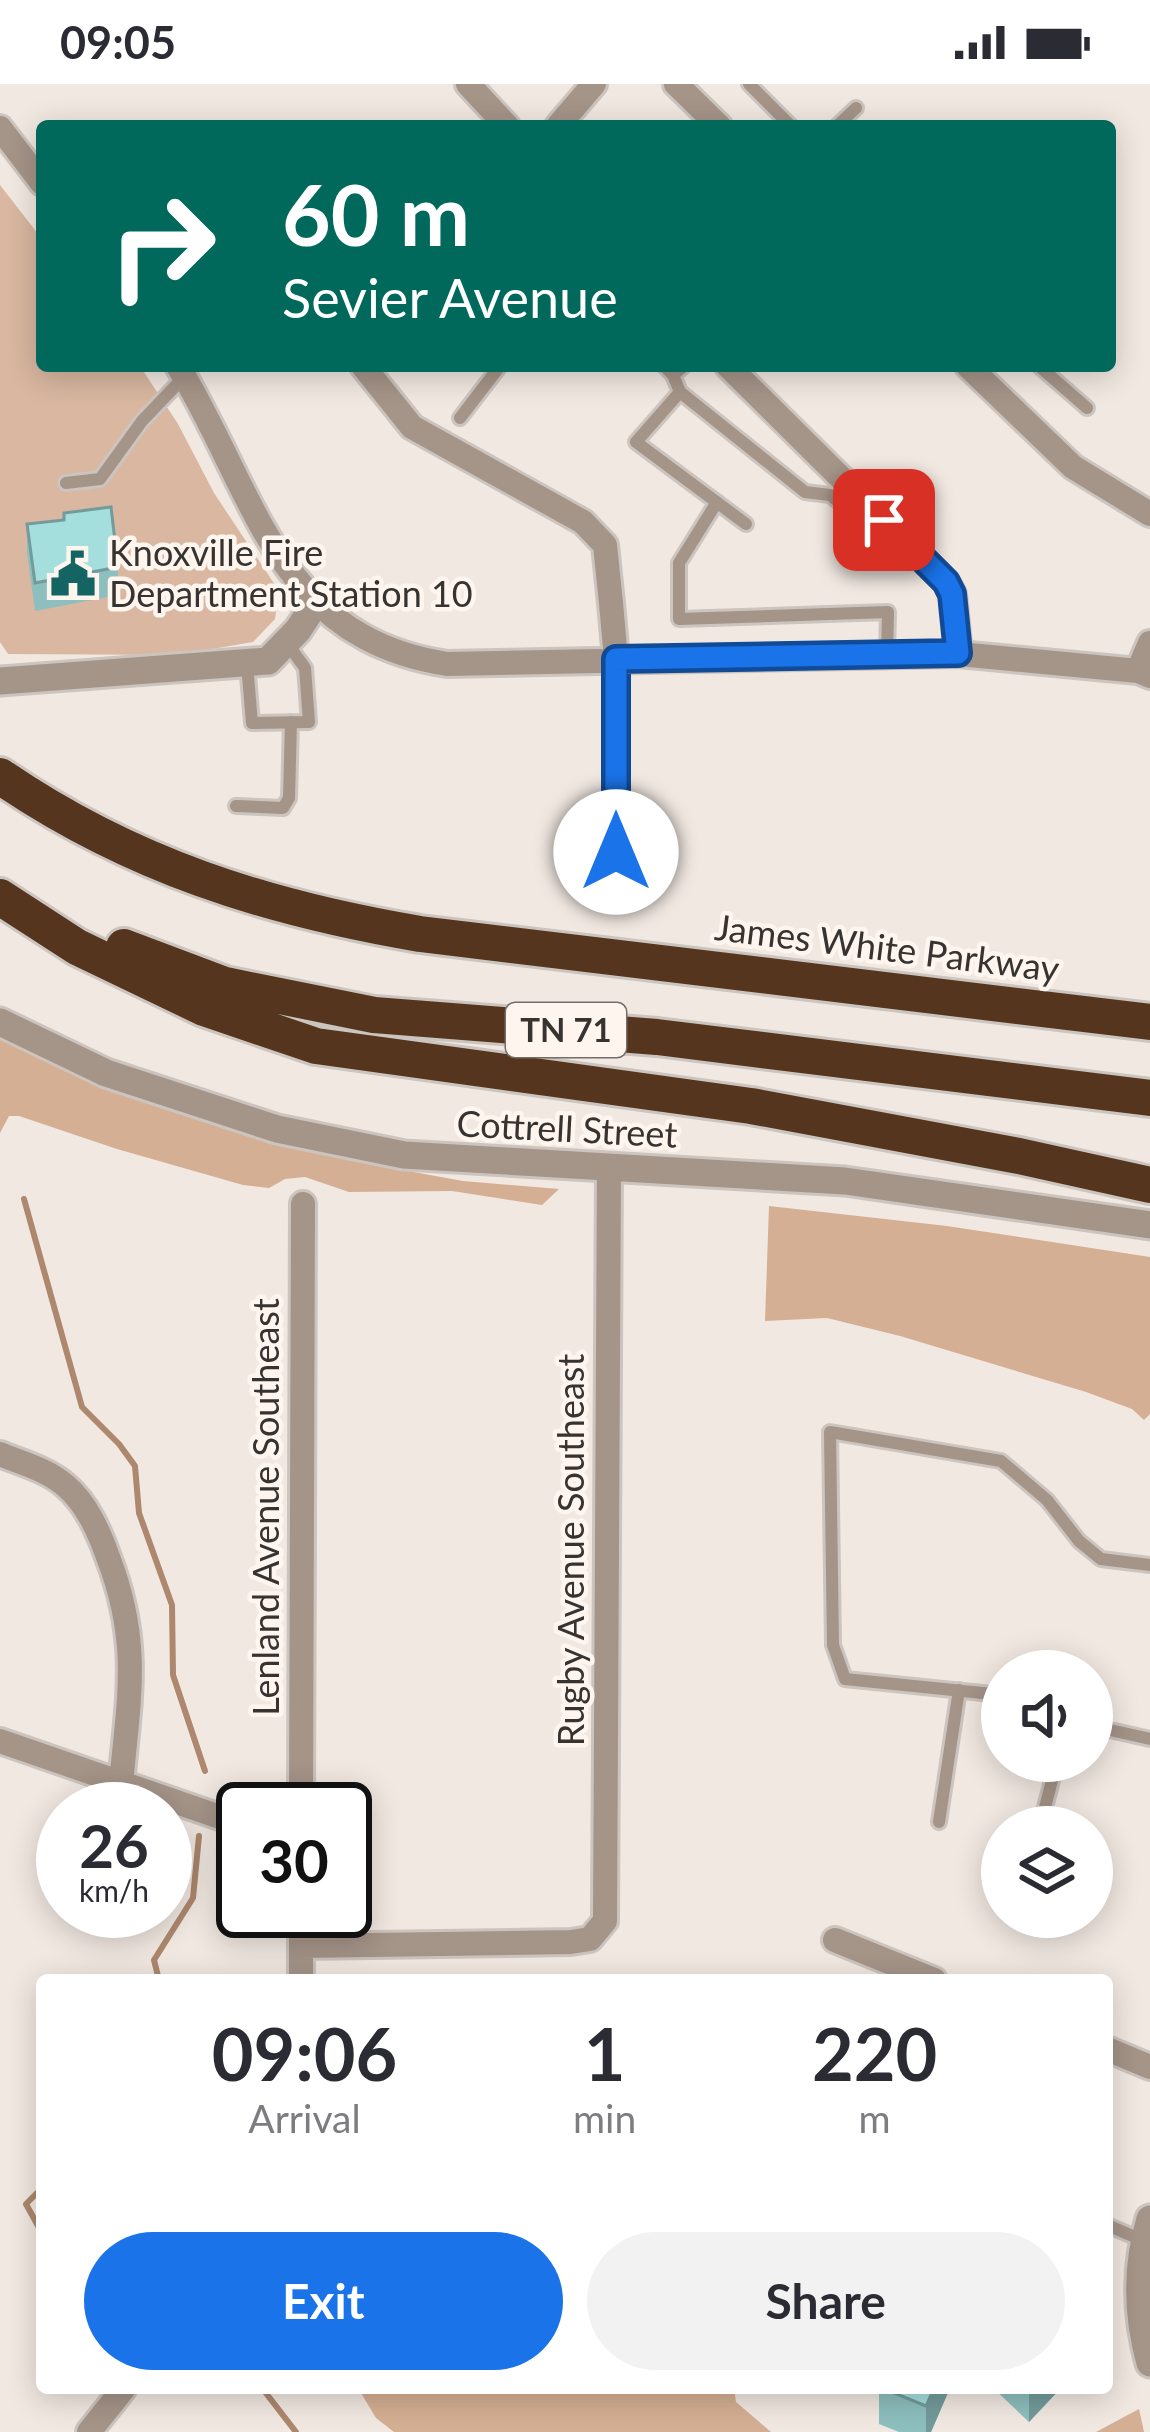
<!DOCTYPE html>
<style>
:root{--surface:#fff;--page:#f2f2f3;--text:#2b2b33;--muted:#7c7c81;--accent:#1a73e8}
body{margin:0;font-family:Lato,sans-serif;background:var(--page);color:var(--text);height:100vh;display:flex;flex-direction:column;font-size:45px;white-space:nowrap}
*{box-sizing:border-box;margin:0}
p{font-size:39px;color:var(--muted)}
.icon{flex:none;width:66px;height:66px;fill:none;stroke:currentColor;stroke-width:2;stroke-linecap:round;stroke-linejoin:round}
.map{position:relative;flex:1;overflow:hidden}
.drawer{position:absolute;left:36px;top:1890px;width:1077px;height:420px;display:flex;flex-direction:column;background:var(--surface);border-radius:12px;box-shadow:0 6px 30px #0003}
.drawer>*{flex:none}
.top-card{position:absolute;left:36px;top:36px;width:1080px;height:252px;border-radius:12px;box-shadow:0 6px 30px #0003;background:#00695c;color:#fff;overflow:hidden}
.buttons{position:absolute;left:981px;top:1566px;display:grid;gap:24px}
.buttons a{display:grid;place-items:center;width:132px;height:132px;border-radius:50%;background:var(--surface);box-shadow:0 6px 30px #0003;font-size:60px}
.speed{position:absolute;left:36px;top:1698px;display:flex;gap:24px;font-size:60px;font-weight:700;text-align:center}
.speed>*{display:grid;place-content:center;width:156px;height:156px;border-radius:50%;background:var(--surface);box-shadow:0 6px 30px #0003;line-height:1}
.speed small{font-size:30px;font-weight:400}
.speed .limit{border:6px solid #111;border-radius:18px;background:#fff;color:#111}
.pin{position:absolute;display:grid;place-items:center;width:102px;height:102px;color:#fff;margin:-51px;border-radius:24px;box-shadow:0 6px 18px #0006}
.me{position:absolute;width:132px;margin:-66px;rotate:0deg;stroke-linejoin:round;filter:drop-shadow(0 0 9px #0008)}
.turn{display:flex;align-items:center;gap:42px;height:252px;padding:0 48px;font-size:54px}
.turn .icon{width:156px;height:156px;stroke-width:2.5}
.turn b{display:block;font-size:84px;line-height:102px}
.eta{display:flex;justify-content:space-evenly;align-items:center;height:204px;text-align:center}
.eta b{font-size:72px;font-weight:700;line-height:84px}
.primary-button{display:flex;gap:24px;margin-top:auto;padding:24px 48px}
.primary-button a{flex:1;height:138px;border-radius:72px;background:var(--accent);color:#fff;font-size:48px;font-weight:700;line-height:138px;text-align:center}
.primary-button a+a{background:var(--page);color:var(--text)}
.status{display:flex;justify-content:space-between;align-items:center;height:84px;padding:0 60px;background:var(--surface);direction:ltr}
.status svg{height:33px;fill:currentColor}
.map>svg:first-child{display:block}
.green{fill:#d9b7a0}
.forest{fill:#d5af93}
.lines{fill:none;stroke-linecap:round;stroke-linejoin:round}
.stream{stroke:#ad886e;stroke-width:6}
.service-casing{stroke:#ccc4be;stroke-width:18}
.minor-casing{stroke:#ccc4be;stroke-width:30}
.tertiary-casing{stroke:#ccc4be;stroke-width:33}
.motorway-casing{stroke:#ccc4be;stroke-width:42}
.service{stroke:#a59488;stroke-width:12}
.minor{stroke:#a59488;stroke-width:24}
.tertiary{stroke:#a59488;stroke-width:27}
.motorway{stroke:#55351d;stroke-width:36}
.wall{fill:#8dbfbe}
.shaded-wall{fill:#739b9b}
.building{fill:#a4dedd;stroke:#739b9b;stroke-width:3}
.route-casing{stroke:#114b97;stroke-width:30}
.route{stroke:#1a73e8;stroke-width:21}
.labels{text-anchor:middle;stroke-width:9;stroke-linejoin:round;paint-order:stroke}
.shield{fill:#fef5ee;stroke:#736d6a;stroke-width:3}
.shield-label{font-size:33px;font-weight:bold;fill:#373331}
.poi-label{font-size:36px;fill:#373331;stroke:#fef5ee;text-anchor:start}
.street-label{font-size:36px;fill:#373331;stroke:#fef5ee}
</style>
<div class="status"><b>09:05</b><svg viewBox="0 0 49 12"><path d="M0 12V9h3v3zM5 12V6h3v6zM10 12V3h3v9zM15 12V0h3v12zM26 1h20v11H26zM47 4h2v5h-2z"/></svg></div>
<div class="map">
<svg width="1150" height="2348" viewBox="0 0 1150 2348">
<rect width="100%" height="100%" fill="#f1e8e1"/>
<path class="green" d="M0,101L42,155V282H140L178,340L214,409L279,507L275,535L253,558L177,571L8,570L0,558Z"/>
<path class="forest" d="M0,955L86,994L190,1032L364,1079L463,1097L559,1105L542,1121L452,1107L349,1108L305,1093L285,1095L269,1104L243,1101L117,1065L19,1032H9L0,1049Z
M769,1122L947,1142L1150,1173V1330L1144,1336L1132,1325L1086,1308L900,1252L827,1234L765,1237Z
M358,2304H734L736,2318L771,2348H394L376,2334Z
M1139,2325L1144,2348H1096Z"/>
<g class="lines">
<path class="stream" d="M24,1115L82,1323L119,1360L135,1382L139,1429L172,1521L173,1591L205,1687
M159,1896L154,1876L193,1814L199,1752
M42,2104L26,2120L42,2149
M262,2304L296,2348"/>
<g class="service-casing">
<path id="service" d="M749,0L791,42
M837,42L856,24
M664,282L673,291L684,282
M1039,282L1087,324
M673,291L680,308L636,358L746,440
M680,308L805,408L830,411L900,467
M460,334L500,282
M66,399L100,395L142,337L184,293
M717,418L679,479V535L888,528L887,571
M247,580L252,639L309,638L305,584L287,559
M236,722L283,724L289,714L291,638
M1002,1611L845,1595L833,1561L830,1348L1001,1377L1047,1416L1079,1457L1101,1475L1150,1481
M1092,1642L1150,1655
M939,1738L959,1606
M1040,1743L1057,1677
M1107,2141L1142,2156"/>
</g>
<g class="minor-casing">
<path id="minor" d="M468,0L507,42
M676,0L719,42
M558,42L594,0
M0,44L42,99
M178,282C256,409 276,554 447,580L959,570L1138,587L1150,592
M363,282L412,343L583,438L605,461L611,519L616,575V768
M728,282L946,498L953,510L959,570
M968,282L1073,383L1150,430
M1138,587L1150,559
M0,1370C22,1379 48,1386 66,1402C87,1420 99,1448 108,1473C141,1559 129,1612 121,1700
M0,1657L243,1741
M301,1725L303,1120
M301,1827V1896
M835,1856L934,1896
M301,1862L571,1858L590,1855L605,1837L609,1083
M1107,1965L1150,1983
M89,2348L124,2304"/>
</g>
<g class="tertiary-casing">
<path id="tertiary" d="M0,597L268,577L298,546L315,520
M0,938L106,989L277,1045L404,1071L845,1097L1150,1141
M1150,2135C1136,2182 1137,2232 1150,2279"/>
</g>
<g class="motorway-casing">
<path id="motorway" d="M0,692C130,781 266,824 420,850L1150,938
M0,813L77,863L204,924L316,962L751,1022L1019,1072L1150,1101
M124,863L225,901L374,931L657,953L1150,1014"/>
</g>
<use href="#service" class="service"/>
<use href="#minor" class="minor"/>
<use href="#tertiary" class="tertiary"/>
<use href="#motorway" class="motorway"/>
</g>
<path class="wall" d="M27,440L118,483V511L35,527L27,468Z
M879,2304H950L931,2348H899L879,2340Z
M993,2304H1061L1029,2338Z"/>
<path class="shaded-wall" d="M934,2304H950L931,2348H926V2322Z
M1029,2304H1061L1029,2338Z"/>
<path class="building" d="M111,423L118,483L35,499L27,440L64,436V429Z
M882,2304H934L926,2322Z"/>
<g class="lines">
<g class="route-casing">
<path id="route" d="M616,768V575L958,569L952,510L946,498L884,436"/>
</g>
<use href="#route" class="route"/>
</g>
<defs>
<g id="civic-bare" transform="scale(3.6)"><path d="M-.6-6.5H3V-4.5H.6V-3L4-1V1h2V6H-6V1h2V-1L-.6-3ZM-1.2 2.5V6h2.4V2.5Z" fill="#146464" stroke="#fef5ee" stroke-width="2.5" paint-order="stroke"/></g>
</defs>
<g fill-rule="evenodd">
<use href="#civic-bare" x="73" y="490"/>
</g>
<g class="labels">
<rect class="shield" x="506" y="919" width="120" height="54" rx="9"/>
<g class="shield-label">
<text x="566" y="958">TN 71</text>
</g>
<g class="poi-label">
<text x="109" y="482">Knoxville Fire<tspan x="109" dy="41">Department Station 10</tspan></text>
</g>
<g class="street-label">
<text transform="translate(887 864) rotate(7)" y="13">James White Parkway</text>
<text transform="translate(567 1045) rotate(3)" y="13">Cottrell Street</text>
<text transform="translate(266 1423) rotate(-90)" y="13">Lenland Avenue Southeast</text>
<text transform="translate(571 1466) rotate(-90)" y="13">Rugby Avenue Southeast</text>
</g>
</g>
</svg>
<div class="buttons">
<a><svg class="icon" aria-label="sound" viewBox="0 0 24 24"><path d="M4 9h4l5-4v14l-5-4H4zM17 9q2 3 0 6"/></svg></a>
<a><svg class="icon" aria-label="layers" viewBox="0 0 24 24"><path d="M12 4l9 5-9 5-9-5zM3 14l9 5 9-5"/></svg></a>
</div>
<div class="speed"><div>26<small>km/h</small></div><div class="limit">30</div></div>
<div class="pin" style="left:884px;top:436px;background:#d93025"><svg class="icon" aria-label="arrive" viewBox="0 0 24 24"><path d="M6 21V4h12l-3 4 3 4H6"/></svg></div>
<svg class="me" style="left:616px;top:768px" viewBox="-20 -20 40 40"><circle r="19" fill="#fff"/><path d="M0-13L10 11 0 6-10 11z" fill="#1a73e8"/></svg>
<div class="top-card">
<div class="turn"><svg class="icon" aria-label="right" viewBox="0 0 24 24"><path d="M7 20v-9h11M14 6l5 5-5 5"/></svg><div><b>60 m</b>Sevier Avenue</div></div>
</div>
<section class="drawer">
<div class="eta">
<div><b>09:06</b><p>Arrival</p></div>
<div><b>1</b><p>min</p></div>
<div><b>220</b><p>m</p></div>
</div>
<div class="primary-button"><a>Exit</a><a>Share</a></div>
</section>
</div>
